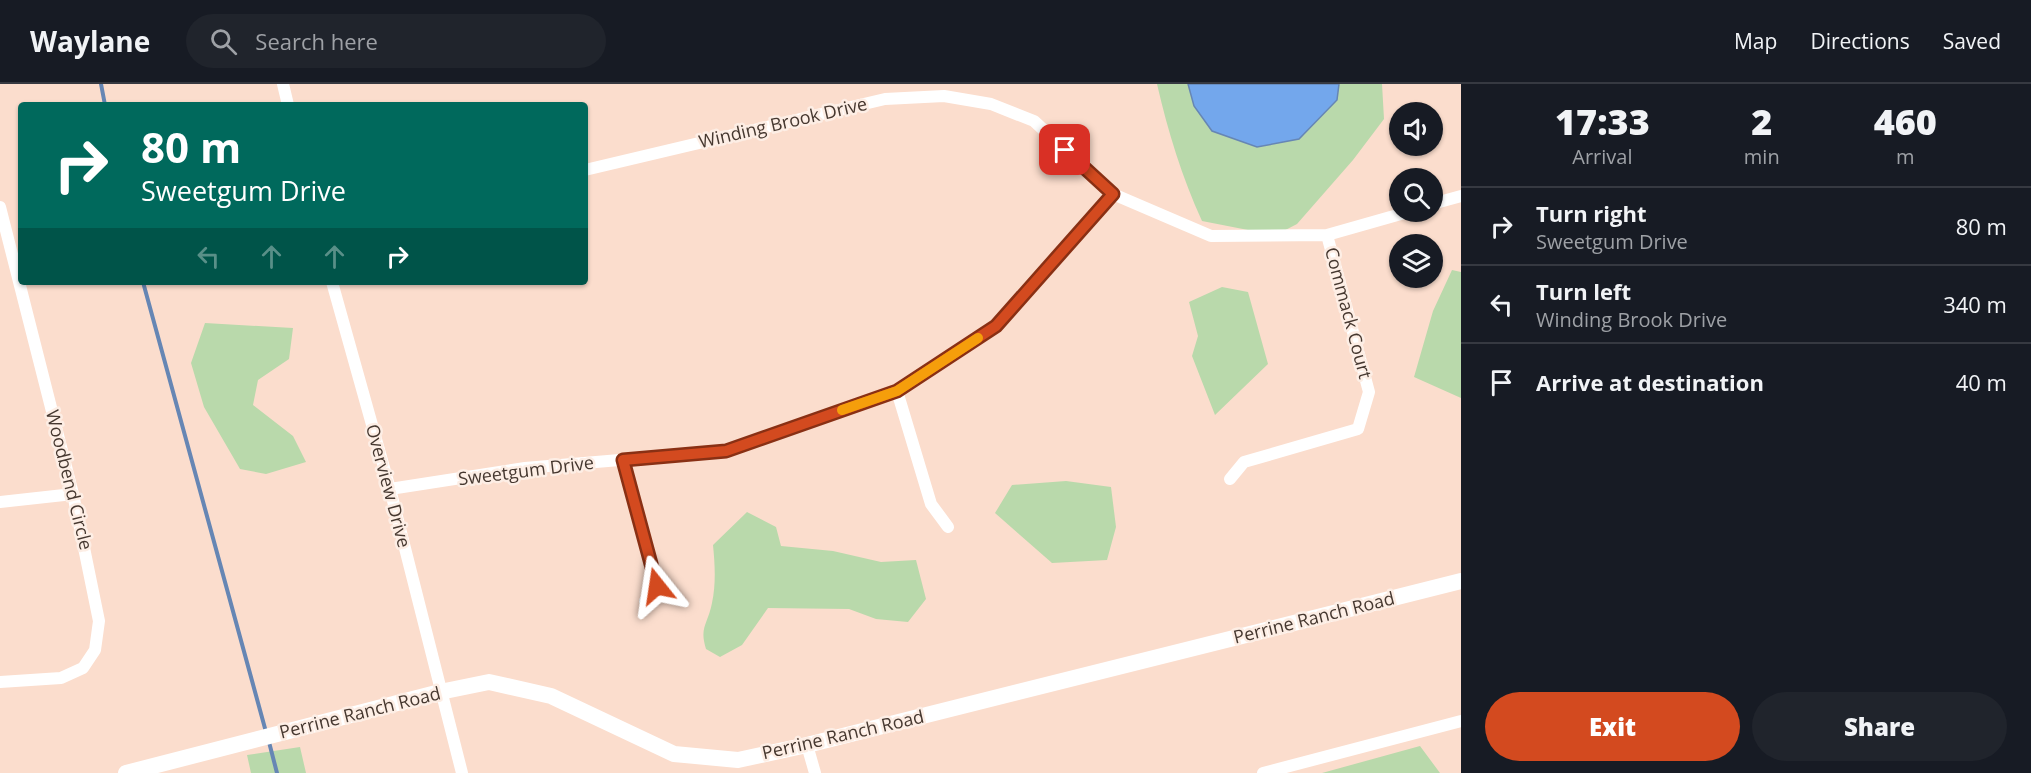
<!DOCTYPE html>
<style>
:root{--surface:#171b24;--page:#20242c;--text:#f1f3f6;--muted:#9ea1a6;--line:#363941;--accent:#d34a1f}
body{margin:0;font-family:"Open Sans",sans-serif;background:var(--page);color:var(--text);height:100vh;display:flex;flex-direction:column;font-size:22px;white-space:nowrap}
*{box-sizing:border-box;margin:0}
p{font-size:20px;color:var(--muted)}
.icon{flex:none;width:33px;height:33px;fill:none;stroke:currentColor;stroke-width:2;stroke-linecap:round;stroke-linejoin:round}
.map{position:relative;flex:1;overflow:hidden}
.details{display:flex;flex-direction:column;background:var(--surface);width:570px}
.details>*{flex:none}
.banner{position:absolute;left:18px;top:18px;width:570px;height:183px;border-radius:6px;box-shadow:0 2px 4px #0004;background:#00695c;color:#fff;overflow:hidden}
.controls{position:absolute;left:1389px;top:18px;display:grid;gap:12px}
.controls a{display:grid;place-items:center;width:54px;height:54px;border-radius:50%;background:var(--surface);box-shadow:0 2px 4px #0004;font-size:30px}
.pin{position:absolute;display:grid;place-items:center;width:51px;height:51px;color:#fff;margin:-26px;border-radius:12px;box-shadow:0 3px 9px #0006}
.me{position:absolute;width:66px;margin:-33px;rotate:345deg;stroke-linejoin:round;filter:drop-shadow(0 0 4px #0008)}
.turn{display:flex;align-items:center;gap:21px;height:126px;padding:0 24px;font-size:27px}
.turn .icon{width:78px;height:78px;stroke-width:2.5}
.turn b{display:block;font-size:42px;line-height:51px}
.lanes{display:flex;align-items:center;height:57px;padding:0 24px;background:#0003;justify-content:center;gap:30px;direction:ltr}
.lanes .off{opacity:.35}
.eta{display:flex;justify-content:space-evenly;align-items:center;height:102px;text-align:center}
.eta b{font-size:36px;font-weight:800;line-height:42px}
.cta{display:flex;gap:12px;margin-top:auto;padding:12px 24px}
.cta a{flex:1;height:69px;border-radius:36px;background:var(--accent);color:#fff;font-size:24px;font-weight:800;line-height:69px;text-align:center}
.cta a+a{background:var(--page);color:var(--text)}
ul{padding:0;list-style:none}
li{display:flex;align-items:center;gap:18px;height:78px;padding:0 24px;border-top:2px solid var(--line)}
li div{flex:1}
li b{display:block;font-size:22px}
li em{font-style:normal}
header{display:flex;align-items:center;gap:36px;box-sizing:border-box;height:84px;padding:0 30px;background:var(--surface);border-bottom:2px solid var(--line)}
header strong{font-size:28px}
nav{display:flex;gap:33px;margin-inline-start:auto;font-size:21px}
.search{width:420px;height:54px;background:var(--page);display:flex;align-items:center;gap:15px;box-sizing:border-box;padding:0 21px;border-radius:33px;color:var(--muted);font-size:22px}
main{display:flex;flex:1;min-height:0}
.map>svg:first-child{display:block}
.green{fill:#b9d9ab}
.water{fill:#73a7ec;stroke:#6686b4;stroke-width:1.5}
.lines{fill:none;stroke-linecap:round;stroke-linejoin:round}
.stream{stroke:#6686b4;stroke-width:4}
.street{stroke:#fff;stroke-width:12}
.secondary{stroke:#fff;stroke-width:16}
.route-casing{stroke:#893014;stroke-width:15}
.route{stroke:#d34a1f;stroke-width:10}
.slow{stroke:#f59e0b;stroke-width:10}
.labels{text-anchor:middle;stroke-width:5;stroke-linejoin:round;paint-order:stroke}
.street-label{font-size:18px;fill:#463830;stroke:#fdeee5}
</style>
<header>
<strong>Waylane</strong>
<div class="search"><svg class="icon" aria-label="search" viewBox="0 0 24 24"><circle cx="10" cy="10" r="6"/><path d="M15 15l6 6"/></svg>Search here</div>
<nav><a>Map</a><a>Directions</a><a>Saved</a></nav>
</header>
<main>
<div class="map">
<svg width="1461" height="689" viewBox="0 0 1461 689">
<rect width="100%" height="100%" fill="#fbddcd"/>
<path class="green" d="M1157,0H1188L1194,22L1257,63L1299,55L1337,16L1339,0H1382L1384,35L1353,76L1297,140L1270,154L1248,146L1202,137C1182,93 1168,48 1157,0Z
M1452,186L1461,188V314L1414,293L1433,227Z
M1222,203L1248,208L1268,280L1215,331L1192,272L1198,252L1189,218Z
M205,239L293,244L289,275L258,296L253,321L293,352L306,378L266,390L240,385L204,323L191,279Z
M1066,397L1111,403L1116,443L1107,476L1052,479L995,429L1012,401Z
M747,428L776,443L781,462L833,467L881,478L916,476L926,515L908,538L876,535L849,525L768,524L742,561L720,573L706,565C699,543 708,540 712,519C716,500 715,481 713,461Z
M1420,662L1440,689H1322Z
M300,663L306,689H251L247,671Z"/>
<path class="water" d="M1188,0H1339L1337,16L1299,55L1257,63L1212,47L1194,22Z"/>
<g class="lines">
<path class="stream" d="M101,0L105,21
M143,198L266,648
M269,658L277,689"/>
<path class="street" d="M283,0L288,21
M585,86L885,15L944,12L991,20L1034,37L1113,110L1211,152L1327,151L1408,128
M1432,120L1461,112
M0,123L73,410L99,537L95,566L83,584L61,594L0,598
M332,198L390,405L462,689
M897,307L931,420L948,443
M623,376L657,502L645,517
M1230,395L1244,378L1358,345L1369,308L1327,151
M390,405L525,384L726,367L897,307L996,242L1113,110
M0,418L73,410
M807,661L815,689
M1263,689L1461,637"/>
<path class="secondary" d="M126,689L440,608L489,598L551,612L674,670L738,676L807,661L1461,497"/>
</g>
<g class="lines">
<g class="route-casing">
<path id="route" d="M657,502L623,376L726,367L897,307L996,242L1113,110L1065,66"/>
</g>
<use href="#route" class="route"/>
<path class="slow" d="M842,326L897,307L978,254"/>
</g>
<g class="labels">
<g class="street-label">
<text transform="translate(783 39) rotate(-13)" y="6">Winding Brook Drive</text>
<text transform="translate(1348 229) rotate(75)" y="6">Commack Court</text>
<text transform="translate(526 387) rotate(-7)" y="6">Sweetgum Drive</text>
<text transform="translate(69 396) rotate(76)" y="6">Woodbend Circle</text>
<text transform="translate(388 402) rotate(75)" y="6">Overview Drive</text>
<text transform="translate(1314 534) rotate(-14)" y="6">Perrine Ranch Road</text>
<text transform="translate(360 629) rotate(-14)" y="6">Perrine Ranch Road</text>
<text transform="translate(843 651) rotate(-13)" y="6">Perrine Ranch Road</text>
</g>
</g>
</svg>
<div class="controls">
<a><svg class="icon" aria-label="sound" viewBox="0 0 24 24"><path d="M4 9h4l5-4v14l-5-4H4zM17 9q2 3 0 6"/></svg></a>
<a><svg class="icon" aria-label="search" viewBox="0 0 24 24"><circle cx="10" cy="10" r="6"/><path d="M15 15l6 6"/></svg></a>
<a><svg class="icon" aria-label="layers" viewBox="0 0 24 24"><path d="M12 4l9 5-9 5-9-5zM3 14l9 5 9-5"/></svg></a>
</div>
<div class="pin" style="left:1065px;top:66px;background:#d93025"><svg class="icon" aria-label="arrive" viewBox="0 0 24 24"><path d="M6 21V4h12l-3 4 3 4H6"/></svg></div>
<svg class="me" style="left:657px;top:502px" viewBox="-20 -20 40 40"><path d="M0-17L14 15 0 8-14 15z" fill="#d34a1f" stroke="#fff" stroke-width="4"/></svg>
<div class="banner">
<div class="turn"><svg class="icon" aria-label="right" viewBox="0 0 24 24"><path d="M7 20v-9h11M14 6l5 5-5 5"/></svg><div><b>80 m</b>Sweetgum Drive</div></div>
<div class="lanes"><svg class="icon off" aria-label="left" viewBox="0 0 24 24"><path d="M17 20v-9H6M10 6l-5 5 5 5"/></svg><svg class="icon off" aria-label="ahead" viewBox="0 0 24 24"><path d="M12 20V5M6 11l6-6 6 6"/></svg><svg class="icon off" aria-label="ahead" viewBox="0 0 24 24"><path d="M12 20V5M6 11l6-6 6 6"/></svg><svg class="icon" aria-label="right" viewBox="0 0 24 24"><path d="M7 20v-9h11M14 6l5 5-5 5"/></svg></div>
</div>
</div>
<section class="details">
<div class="eta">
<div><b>17:33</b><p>Arrival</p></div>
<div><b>2</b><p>min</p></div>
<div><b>460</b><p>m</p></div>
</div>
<ul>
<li><svg class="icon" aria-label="right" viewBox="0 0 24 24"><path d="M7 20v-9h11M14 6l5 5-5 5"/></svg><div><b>Turn right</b><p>Sweetgum Drive</p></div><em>80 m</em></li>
<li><svg class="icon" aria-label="left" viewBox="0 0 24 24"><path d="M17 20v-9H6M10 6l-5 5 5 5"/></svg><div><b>Turn left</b><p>Winding Brook Drive</p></div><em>340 m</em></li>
<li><svg class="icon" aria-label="arrive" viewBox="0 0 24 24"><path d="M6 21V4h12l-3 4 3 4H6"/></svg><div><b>Arrive at destination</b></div><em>40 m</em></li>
</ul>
<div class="cta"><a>Exit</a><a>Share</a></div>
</section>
</main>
